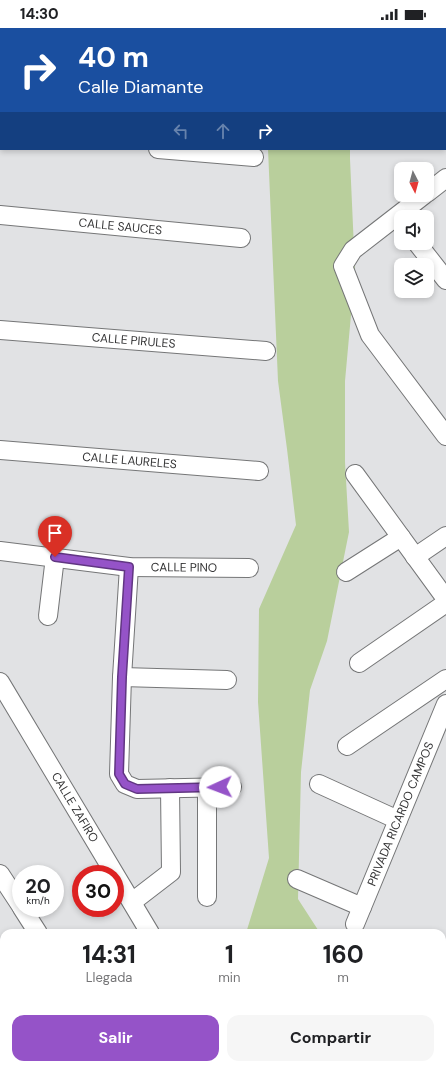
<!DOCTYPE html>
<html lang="es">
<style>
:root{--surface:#fff;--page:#f6f6f6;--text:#202124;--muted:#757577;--accent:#9553c8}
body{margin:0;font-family:"DM Sans",sans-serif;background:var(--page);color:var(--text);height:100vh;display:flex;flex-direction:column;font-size:15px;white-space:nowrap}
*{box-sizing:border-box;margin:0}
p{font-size:13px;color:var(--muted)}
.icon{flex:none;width:22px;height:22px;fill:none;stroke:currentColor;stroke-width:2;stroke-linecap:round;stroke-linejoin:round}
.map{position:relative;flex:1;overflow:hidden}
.panel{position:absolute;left:0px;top:901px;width:446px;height:140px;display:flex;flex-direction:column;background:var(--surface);border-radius:12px 12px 0 0;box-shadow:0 2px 6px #0003}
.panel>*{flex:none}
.guide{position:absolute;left:0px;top:0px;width:446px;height:122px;box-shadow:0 2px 6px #0003;background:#1a4fa0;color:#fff;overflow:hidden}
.needle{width:26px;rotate:174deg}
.controls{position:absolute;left:394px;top:134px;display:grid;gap:8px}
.controls a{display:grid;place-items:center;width:40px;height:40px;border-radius:8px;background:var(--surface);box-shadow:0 2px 6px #0003;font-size:20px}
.speed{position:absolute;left:12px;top:837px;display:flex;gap:8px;font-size:20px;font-weight:700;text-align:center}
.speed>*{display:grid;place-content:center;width:52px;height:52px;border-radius:50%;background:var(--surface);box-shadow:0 2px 6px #0003;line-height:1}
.speed small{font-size:10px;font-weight:400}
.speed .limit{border:6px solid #d22;background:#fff;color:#111}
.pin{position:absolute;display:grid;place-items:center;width:34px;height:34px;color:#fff;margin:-41px -17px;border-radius:50% 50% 50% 0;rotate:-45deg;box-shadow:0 0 4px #0007}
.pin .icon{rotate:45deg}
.me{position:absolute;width:44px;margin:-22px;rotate:268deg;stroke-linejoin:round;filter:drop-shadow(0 0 3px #0008)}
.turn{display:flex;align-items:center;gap:14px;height:84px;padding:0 12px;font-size:18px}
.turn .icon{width:52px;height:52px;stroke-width:2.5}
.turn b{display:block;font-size:28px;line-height:34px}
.lanes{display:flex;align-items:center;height:38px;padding:0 12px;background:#0003;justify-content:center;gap:20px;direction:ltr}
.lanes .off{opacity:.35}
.eta{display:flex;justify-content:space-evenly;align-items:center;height:68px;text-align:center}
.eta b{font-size:24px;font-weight:700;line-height:28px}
.button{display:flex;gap:8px;margin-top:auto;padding:8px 12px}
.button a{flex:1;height:46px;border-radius:12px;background:var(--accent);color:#fff;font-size:16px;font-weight:700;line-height:46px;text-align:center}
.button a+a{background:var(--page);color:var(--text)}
.status{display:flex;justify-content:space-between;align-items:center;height:28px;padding:0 20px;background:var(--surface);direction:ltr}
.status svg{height:11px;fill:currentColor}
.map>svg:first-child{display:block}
.green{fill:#b9cf9c}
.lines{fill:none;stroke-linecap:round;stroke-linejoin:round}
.minor-casing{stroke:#757677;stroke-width:20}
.minor{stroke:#fff;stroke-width:18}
.route-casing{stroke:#613682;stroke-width:10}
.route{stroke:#9553c8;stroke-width:7}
.labels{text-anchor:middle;stroke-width:3;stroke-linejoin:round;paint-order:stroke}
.street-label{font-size:12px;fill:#353536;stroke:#eeeff1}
</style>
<div class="status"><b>14:30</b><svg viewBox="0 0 49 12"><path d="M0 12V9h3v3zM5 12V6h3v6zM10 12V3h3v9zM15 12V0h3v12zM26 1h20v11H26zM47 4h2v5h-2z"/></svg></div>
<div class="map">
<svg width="446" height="1041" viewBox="0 0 446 1041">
<rect width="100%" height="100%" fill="#e1e2e4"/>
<path class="green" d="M265,0H335L336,1H265Z
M268,121H350V131L355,243L345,353V434L349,504L327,613L310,662L301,744L298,871L320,905H246L269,830L258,674L259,581L296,497L287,421L278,353Z
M191,1037H272L270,1041H189Z"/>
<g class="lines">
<g class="minor-casing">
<g id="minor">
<path d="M95,0L104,1"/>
<path d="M0,109H1"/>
<path d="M158,121L254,129"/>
<path d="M427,165L446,150"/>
<path d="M424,167L353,222L343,238L370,307L446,408"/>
<path id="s1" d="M0,187L241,210"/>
<path d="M417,215L446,252"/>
<path id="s2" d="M0,302L266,323"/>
<path id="s3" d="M0,422L259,443"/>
<path d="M355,446L446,571"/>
<path id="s4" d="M0,523L129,539L249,540"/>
<path d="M415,529L446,508"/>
<path d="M129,539L122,649L119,746L125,756L137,761L232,759"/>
<path d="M346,544L401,509"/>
<path d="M48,588L55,529"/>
<path d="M359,635L446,575"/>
<path d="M122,649L227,652"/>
<path id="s5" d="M0,654L150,905"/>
<path d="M347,718L446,651"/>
<path d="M319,756L398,792"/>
<path d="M207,760V869"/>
<path d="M0,846L21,878"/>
<path d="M297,851L362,879"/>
<path d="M132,874L171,844L170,760"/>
<path d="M22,880L38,905"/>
<path id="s6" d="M355,896L446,676"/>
<path d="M442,968L446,957"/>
<path d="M442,1001L446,1015"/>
<path d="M0,1015L4,1021"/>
<path d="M14,1037L17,1041"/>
<path d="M124,1037L126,1041"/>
<path d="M229,1037L231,1041"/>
</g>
</g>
<use href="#minor" class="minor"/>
</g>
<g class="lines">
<g class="route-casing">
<path id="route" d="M55,529L129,539L122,649L119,746L125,756L137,761L220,759"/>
</g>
<use href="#route" class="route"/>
</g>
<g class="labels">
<g class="street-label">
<text dy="4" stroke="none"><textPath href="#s1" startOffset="121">CALLE SAUCES</textPath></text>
<text dy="4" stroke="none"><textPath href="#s2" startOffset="134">CALLE PIRULES</textPath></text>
<text dy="4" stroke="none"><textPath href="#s3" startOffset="130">CALLE LAURELES</textPath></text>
<text dy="4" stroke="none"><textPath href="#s4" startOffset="185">CALLE PINO</textPath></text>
<text dy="4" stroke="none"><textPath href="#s5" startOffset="146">CALLE ZAFIRO</textPath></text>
<text dy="4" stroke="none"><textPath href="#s6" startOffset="119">PRIVADA RICARDO CAMPOS</textPath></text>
</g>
</g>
</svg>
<div class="controls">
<a><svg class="needle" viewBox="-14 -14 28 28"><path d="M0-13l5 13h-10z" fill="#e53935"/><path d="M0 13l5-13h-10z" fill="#757577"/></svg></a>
<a><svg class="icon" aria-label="sound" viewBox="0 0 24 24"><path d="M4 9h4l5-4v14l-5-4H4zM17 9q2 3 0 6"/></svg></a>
<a><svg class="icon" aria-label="layers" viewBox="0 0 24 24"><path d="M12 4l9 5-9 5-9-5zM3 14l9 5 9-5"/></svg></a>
</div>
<div class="speed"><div>20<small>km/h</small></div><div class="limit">30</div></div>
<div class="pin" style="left:55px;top:529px;background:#d93025"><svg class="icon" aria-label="arrive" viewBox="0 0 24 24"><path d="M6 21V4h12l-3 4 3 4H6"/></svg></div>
<svg class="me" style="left:220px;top:759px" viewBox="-20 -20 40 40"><circle r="19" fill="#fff"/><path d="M0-13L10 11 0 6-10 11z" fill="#9553c8"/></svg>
<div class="guide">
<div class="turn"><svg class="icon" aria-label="right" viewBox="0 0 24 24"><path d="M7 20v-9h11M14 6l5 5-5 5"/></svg><div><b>40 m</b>Calle Diamante</div></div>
<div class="lanes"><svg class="icon off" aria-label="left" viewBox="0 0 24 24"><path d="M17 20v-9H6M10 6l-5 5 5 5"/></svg><svg class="icon off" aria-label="ahead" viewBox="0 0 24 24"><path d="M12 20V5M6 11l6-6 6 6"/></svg><svg class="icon" aria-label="right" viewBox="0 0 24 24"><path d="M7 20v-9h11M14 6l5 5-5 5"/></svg></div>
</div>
<section class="panel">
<div class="eta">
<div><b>14:31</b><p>Llegada</p></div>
<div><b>1</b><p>min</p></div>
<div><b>160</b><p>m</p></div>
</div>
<div class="button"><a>Salir</a><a>Compartir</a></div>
</section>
</div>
